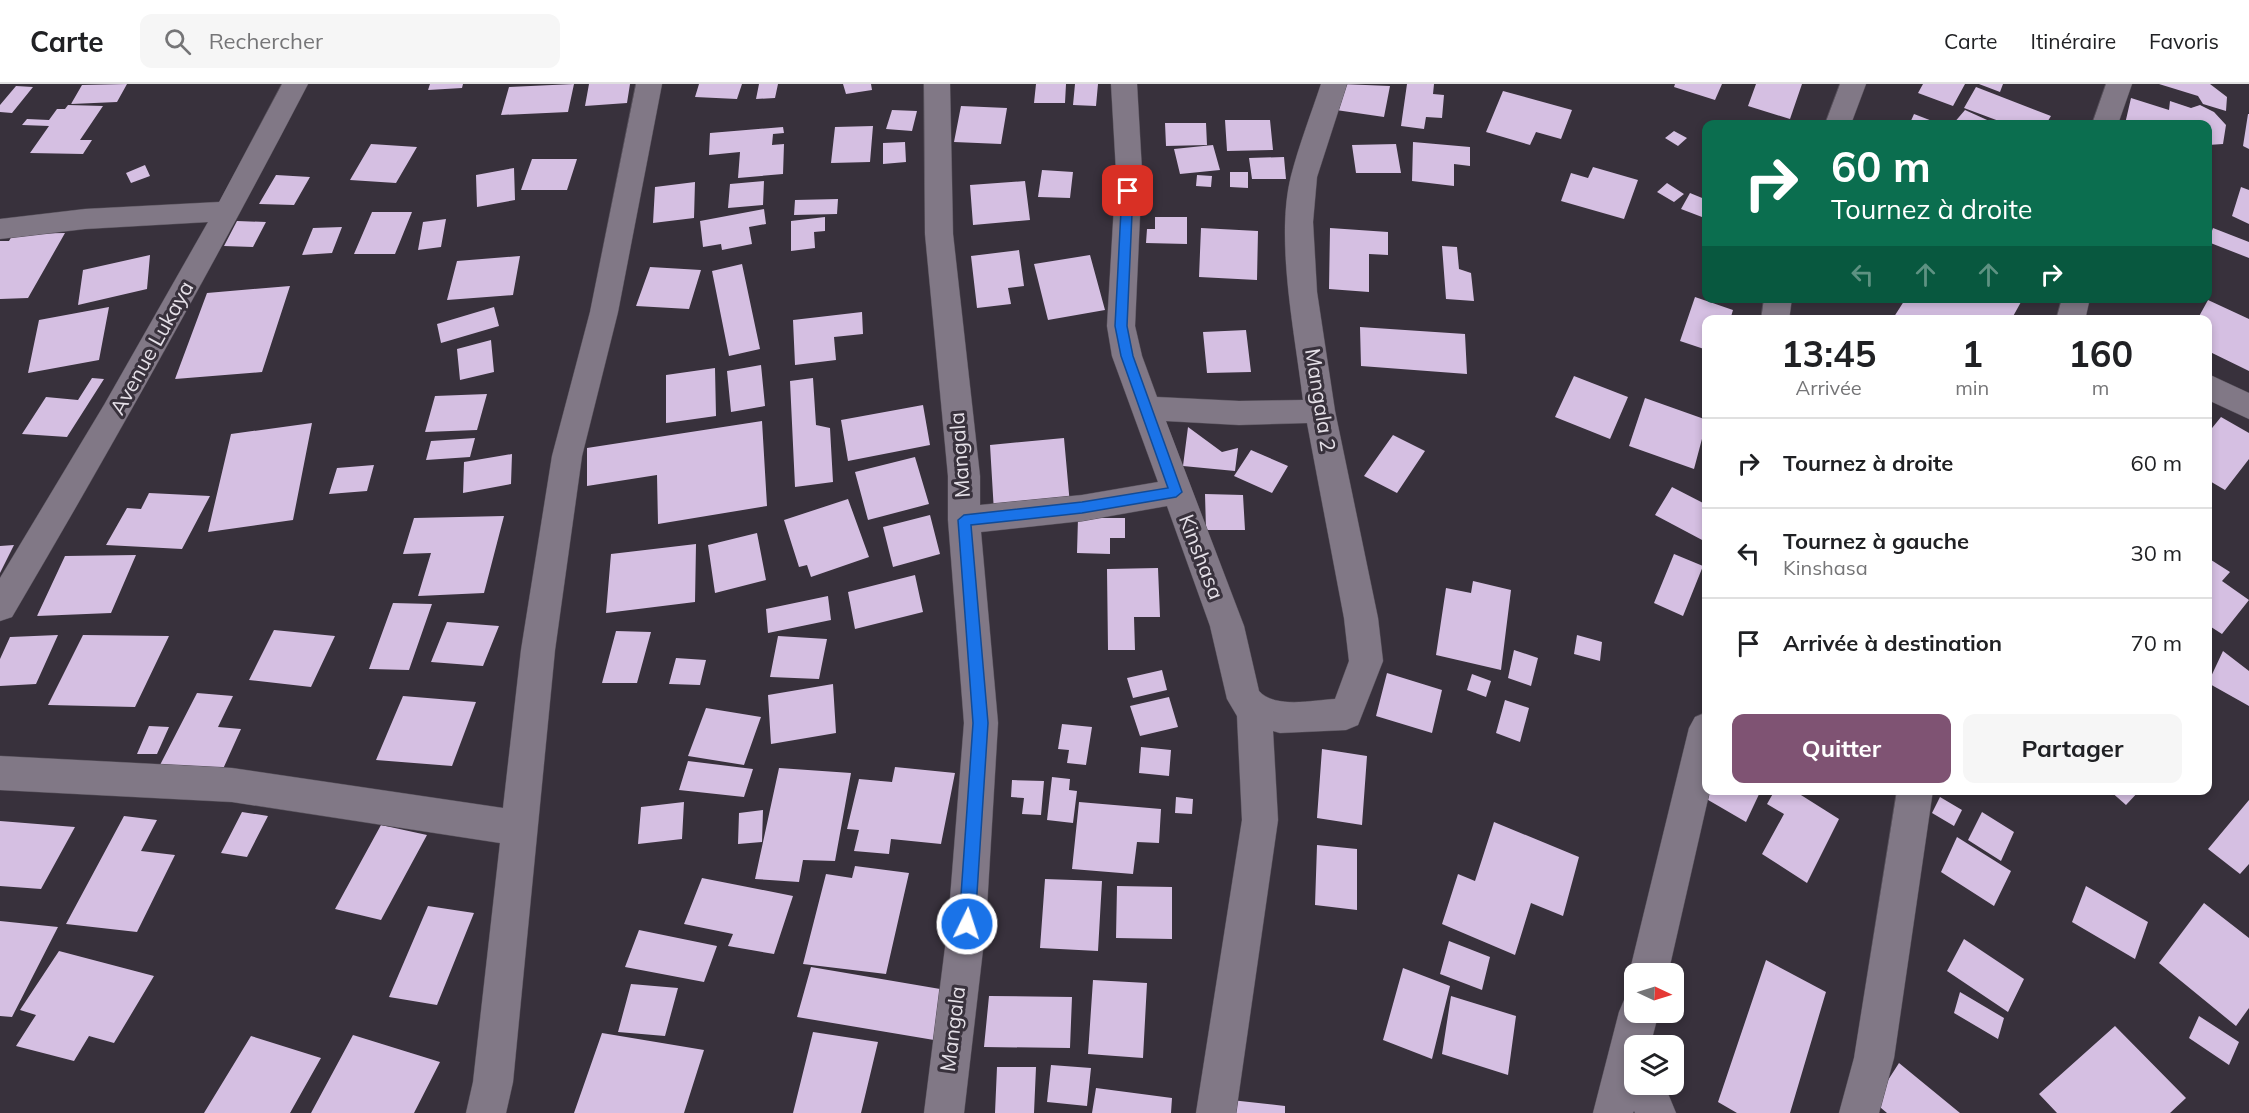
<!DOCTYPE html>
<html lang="fr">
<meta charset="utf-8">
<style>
:root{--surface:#fff;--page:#f6f6f6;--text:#202124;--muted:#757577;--line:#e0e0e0;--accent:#7f5373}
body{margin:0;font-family:Mulish,sans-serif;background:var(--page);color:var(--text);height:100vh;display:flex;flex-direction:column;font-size:22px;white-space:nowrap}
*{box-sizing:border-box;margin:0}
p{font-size:20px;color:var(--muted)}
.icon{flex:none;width:33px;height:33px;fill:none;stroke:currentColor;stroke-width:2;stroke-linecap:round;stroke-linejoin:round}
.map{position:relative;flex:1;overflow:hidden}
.drawer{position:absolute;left:1702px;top:231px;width:510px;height:480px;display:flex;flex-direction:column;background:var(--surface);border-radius:12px;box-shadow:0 3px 9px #0003}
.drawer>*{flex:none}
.top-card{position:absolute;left:1702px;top:36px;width:510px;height:183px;border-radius:12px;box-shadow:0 3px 9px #0003;background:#0b6e4f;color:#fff;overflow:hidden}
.needle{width:39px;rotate:94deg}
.fabs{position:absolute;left:1624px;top:879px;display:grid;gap:12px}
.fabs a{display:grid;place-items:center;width:60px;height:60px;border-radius:12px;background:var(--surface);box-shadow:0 3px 9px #0003;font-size:30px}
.pin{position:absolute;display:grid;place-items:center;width:51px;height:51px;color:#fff;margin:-26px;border-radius:12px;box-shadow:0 3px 9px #0006}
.me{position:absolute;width:66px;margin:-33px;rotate:4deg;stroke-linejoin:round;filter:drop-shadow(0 0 4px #0008)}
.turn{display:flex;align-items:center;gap:21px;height:126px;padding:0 30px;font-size:27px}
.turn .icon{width:78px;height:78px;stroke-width:2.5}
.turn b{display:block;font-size:42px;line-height:51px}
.lanes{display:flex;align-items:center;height:57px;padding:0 30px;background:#0003;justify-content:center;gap:30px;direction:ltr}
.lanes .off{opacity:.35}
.eta{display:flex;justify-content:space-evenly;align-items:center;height:102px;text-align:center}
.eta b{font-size:36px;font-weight:700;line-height:42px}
.button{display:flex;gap:12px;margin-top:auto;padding:12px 30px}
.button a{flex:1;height:69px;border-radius:12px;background:var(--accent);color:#fff;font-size:24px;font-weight:700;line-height:69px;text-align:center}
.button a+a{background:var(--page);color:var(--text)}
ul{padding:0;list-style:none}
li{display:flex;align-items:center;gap:18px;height:90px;padding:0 30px;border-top:2px solid var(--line)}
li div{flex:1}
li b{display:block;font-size:22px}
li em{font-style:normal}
header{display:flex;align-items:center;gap:36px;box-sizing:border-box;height:84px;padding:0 30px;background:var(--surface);border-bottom:2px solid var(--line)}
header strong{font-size:28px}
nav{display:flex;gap:33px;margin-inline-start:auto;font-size:21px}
.search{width:420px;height:54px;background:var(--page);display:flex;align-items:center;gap:15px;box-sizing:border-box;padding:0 21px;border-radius:12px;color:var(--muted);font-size:22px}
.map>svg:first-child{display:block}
.building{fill:#d5bfe2}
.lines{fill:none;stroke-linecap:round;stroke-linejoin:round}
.minor-casing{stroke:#56505a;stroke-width:1}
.minor{fill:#817886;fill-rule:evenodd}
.route{fill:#1a73e8;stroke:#114b97;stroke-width:1.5}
.labels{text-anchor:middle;stroke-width:6;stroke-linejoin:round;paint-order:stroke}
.street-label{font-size:21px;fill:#e5e0e8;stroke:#38313c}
</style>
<header>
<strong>Carte</strong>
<div class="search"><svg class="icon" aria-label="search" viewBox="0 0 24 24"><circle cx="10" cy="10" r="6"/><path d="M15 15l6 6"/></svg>Rechercher</div>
<nav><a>Carte</a><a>Itinéraire</a><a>Favoris</a></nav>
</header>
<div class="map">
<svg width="2249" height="1029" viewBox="0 0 2249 1029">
<rect width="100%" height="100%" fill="#38313c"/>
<path class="building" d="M127,0L117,18L71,20L82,1Z
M430,0H463L462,4L428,6Z
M574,0L568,28L501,31L509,3Z
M589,0H630L627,19L585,22Z
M699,0H742L737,15L695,13Z
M759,0H778L775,14L756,15Z
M843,0H871L872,6L846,10Z
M1036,0H1066L1065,19H1034Z
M1075,0H1098L1096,22L1073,21Z
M1341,0L1390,2L1384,33L1336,26Z
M1407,0H1434L1433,10L1444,11L1442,34L1426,33L1424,45L1401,42Z
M1675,0H1722L1715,16L1674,3Z
M1756,0H1802L1790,35L1748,22Z
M1923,0H1965L1953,22L1918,9Z
M1979,0H2003L2000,8Z
M2159,0H2210L2227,13L2226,27L2203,20L2198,12Z
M16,2L33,3L12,29L0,28V21Z
M1976,3L2051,32L2046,40H2007L1964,24Z
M1503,7L1572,26L1561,55L1536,48L1530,61L1486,48Z
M2131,14L2169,26L2170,17L2191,24L2200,21L2214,28L2226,41L2223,60L2208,61V40H2125Z
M68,21L103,22L80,56H92L83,70L30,69L49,42L22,41L27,35L49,36L57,25H65Z
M961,22L1007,24L1001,60L954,58Z
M892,26L917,27L912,47L886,45Z
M1965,26L1996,40H1953Z
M1914,30L1940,40L1910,39Z
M2248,30H2249V65L2243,62Z
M1225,36H1270L1273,66L1227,67Z
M1165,39H1206L1207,61L1166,62Z
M873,42L870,78L831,79L835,43Z
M783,43L784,49L773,50L772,61L784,60L783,90L738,94L740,68L709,71L710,49Z
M1674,47L1687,54L1678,62L1665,54Z
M905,58L906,78L883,80V59Z
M1413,58L1470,63V82L1454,80V102L1412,97Z
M371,60L417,63L396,99L350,96Z
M1396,60L1401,89H1356L1352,61Z
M1213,61L1220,86L1180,90L1174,65Z
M1284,73L1286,95H1252L1249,74Z
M532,75H577L567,106H521Z
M145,81L150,92L131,99L126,89Z
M1593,83L1638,96L1624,135L1561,117L1571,89L1588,94Z
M514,84L515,116L477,123L476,91Z
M1042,86L1073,88L1070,114L1038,113Z
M1230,88H1248V104L1230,103Z
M276,91L310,93L294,121L259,120Z
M1197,91L1212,92L1211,103L1196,102Z
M764,97L763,121L728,124L730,100Z
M1025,97L1030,136L973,141L970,101Z
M695,98L694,134L653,139L655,103Z
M1667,99L1684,110L1674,118L1657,108Z
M2241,103L2249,106V140L2232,132Z
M1690,109L1707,116V125L1702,133L1681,125Z
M838,115L837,130L794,131L795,116Z
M764,125L766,140L749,143L752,160L722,166L721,160L703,163L700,137Z
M372,128H412L395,170H354Z
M825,133V147L814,148L815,164L791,167V137Z
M1155,133H1187V160L1146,159L1147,145H1155Z
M446,135L441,163L418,166L423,138Z
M237,137L266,138L253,163L224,162Z
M342,143L332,169L302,171L313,144Z
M1201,144L1258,147L1257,196L1199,193Z
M1330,144L1388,148V171L1369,170V208L1329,205Z
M2213,144L2249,158V174L2208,158Z
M65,149L28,214L0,215V157H9L13,150Z
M1442,162L1457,163L1459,185L1471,189L1474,217L1446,215Z
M1019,166L1024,202L1008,204L1011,220L977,224L971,172Z
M150,171L147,205L78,221L83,186Z
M1090,171L1105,226L1048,236L1034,180Z
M520,172L513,211L447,216L457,177Z
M742,180L760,265L729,272L712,187Z
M650,183L701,186L689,225L636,222Z
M290,202L262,288L175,295L207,209Z
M1695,213L1733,226L1730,236H1707V266L1680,257Z
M1906,214H2013L2021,218L2011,236H1892Z
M2208,216L2249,235V287L2208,267V236H2197Z
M109,223L99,276L28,289L39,236Z
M494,223L499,242L441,259L437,240Z
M862,228L863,250L834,253L836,276L795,281L793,236Z
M1360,243L1465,250L1467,290L1361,282Z
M1246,246L1251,288L1207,289L1203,248Z
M491,256L494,288L460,296L457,265Z
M761,281L765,322L731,328L727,287Z
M715,284L716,332L666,339V291Z
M1574,292L1628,313L1610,355L1555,333Z
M92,294L104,295L67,353L22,350L46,313L78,316Z
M813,294L816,341L830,344L833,398L795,403L790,297Z
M487,310L477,346L425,348L435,312Z
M1645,314L1707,336L1694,385L1629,362Z
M923,321L930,361L848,377L841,336Z
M2221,333L2249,349V375L2225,406L2208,396V349Z
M762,337L767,422L658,440L657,391L587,402V364Z
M312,339L293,436L208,448L231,350Z
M1188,343L1222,368L1238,364L1235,387L1183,382Z
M1393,351L1425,367L1397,409L1364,392Z
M475,354L470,373L426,376L431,357Z
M1064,354L1070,421L994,428L990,361Z
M1251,366L1288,382L1272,409L1234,392Z
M512,370L511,400L463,409L464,378Z
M915,373L929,420L868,436L855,388Z
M374,381L367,407L329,410L337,384Z
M1672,403L1707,421V451L1704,457L1655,431Z
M149,409L210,412L182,465L106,461L127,424L141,425Z
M1205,410L1243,411L1245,446H1206Z
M848,415L869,473L811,493L807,481L799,483L784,436Z
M930,431L940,470L893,483L883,443Z
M504,432L484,509L418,512L431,469L403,470L414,434Z
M1078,434H1125V454H1110V470L1077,469Z
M757,449L766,496L715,509L708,461Z
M696,460L695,518L606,529L611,470Z
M14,461L0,489V462Z
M1674,470L1703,482L1683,532L1654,519Z
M136,471L111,529L37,532L65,472Z
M2208,474L2230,488L2222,497L2249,516L2222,550L2208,541Z
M1158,484L1160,533H1134L1135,566H1108L1107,485Z
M915,491L923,528L855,545L848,508Z
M1473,497L1511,506L1501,586L1436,571L1446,504L1471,509Z
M828,512L831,536L768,549L766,525Z
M393,519L432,520L409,586L369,585Z
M447,538L499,542L483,582L431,578Z
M274,546L335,552L311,603L249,596Z
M616,547L651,548L637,599H602Z
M58,551L36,600L0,602V575L10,553Z
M83,551L169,552L135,623L48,621Z
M1577,551L1602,558L1600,577L1574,570Z
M778,552L827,555L819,595L770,593Z
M1514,566L1538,574L1531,602L1508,594Z
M2223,567L2249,587V622L2208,599Z
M676,574L706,576L700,601L669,600Z
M1162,586L1167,606L1133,614L1127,594Z
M1387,589L1442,606L1432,649L1376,632Z
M1472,590L1491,597L1486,613L1467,606Z
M833,600L836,649L771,660L768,611Z
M197,609L233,612L218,643L241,645L223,685L160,681Z
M403,612L476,618L452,682L376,676Z
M1169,613L1178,643L1140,652L1130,622Z
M1505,616L1529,624L1520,658L1496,649Z
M706,624L761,633L744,681L688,672Z
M1062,640L1092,643L1086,681L1067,679L1069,666L1058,665Z
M149,642L169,643L157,670H137Z
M1141,663L1171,666L1169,692L1139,689Z
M1322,665L1367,672L1362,741L1317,734Z
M688,677L753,685L744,713L679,706Z
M895,683L955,689L941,760L891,755L889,770L854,767L859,746L847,745L859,695L892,698Z
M779,684L851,689L835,777L803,776L799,798L755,795Z
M1052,693L1070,695L1069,706L1077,707L1073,739L1047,736Z
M1012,696L1044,697L1041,731L1022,730L1024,714L1011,713Z
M1705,706H1761L1746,738L1703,713Z
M1775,706H1793L1839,735L1807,799L1762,770L1784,730L1767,720Z
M2109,706H2140L2126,721Z
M1176,713L1193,715L1192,730L1175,729Z
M1940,713L1962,726L1954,742L1932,729Z
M2249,716V780L2240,790L2208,765Z
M684,718L682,755L638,760L641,723Z
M1079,718L1161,725L1159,759L1137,758L1133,790L1072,785Z
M763,726L762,758L738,760L739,729Z
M242,728L268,732L247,773L221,769Z
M1982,728L2014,748L2001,777L1968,756Z
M124,732L157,736L141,767L175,771L137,848L66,840Z
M0,737L75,743L41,805L0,802Z
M1494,738L1579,773L1563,832L1531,819L1515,871L1442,840L1458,790L1475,797Z
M381,741L427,751L381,836L335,825Z
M1957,753L2011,787L1994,822L1941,788Z
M1317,761L1357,765V826L1315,821Z
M855,782L909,789L886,890L803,880L826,790L852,794Z
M702,794L793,812L774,870L728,862L733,850L684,840Z
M1045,795L1102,797L1098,867L1040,864Z
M1117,802L1172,803V855L1116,854Z
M2086,802L2148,838L2135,875L2072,838Z
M2204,819L2249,854V924L2236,942L2159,879Z
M428,822L474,829L437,921L389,913Z
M0,837L58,843L12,933L0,932Z
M639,846L717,862L704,898L625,883Z
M1964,855L2024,895L2008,928L1947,887Z
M1449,857L1490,873L1482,906L1440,890Z
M59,867L154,892L114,959L89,952L74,977L16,962L36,931L20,926Z
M1766,876L1826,908L1790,1029H1737L1718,1018Z
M811,883L946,906L934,956L797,933Z
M1403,884L1450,902L1432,975L1383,956Z
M1093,896L1147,899L1143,974L1088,970Z
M631,900L678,904L665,952L618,948Z
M1960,908L2004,934L1998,955L1954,929Z
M989,912L1072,913L1070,964L984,963Z
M1451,912L1516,932L1508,991L1442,970Z
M2199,932L2239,958L2229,981L2189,954Z
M2115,942L2186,1014L2170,1029H2057L2039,1010Z
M813,948L878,958L861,1029H793Z
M602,949L704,966L684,1029H574Z
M353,951L440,978L414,1029H311Z
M251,952L321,974L290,1029H204Z
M1899,979L1960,1029H1887L1874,1018Z
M1051,981L1091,984L1087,1022L1047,1018Z
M997,983H1036L1034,1029H995Z
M1096,1004L1172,1014L1171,1029H1092Z
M1231,1016L1285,1022V1029H1231Z"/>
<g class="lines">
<g class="minor-casing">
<path id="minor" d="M282,0H308C214,180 115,358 12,533L0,537V494L104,321L208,138L85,145L0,155V135L85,125L219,118Z
M636,0H662L618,228L582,372L555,566L513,998L506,1029H466L473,998L500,759L232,718L0,706V672L232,684L503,724L521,566L552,372L590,228Z
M924,0H950L953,150L980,392V421L1082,411L1158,398L1112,272L1107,242L1116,87L1111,0H1137L1142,87L1135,242L1142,272L1157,313L1239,317L1303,316C1295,250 1275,155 1291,92C1299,61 1311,30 1321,0H1347L1317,93L1313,138L1317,208L1335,327L1378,534L1383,577L1358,641L1346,646L1280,649L1273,647L1278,736L1236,1029H1196L1242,736L1237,632L1227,615L1210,542L1167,422L1082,437L981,448L998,639L986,840L964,1029H924L948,840L964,639L948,436V392L925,150ZM1166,337L1239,341L1307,339L1344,534L1349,577L1335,615C1313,616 1275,625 1259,607L1244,542Z
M1840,0H1866L1851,40H1825Z
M2106,0H2132L2118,40H2092Z
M1764,214H1792L1789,236H1761Z
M2062,214H2090L2085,236H2056Z
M2208,290L2249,309V335L2208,316Z
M1707,628V706H1710L1668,890H1635V904L1629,890L1689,644L1695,633Z
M1897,706H1933L1894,974L1879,1029H1839L1854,974Z
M1635,910V928H1659L1650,962H1635V1000H1664L1676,1029H1635L1634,1027L1633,1029H1593L1619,928L1625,914Z"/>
</g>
<use href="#minor" class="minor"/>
</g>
<path class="route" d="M1128,103L1133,107L1127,242L1133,272L1182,408L1176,413L1082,429L971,441L988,639L975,840L973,845L967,848L962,845L959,840L973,639L958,436L964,431L1082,418L1168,404L1121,272L1115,242L1122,107Z"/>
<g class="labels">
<g class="street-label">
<text transform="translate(152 264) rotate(-61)" y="7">Avenue Lukaya</text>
<text transform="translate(1320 316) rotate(81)" y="7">Mangala 2</text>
<text transform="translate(960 371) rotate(-94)" y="7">Mangala</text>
<text transform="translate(1201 473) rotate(69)" y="7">Kinshasa</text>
<text transform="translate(953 945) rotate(-83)" y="7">Mangala</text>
</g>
</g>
</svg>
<div class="fabs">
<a><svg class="needle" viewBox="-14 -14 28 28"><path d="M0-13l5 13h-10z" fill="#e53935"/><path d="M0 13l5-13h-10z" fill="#757577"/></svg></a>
<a><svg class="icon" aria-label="layers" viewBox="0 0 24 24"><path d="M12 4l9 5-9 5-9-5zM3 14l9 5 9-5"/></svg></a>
</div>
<div class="pin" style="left:1128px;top:107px;background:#d93025"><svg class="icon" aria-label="arrive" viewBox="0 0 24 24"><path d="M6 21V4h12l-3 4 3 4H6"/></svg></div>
<svg class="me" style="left:967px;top:840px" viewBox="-20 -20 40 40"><circle r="17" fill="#1a73e8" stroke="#fff" stroke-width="3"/><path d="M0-11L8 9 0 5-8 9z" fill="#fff"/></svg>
<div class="top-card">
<div class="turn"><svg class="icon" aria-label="right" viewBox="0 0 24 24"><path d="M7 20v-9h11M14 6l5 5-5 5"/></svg><div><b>60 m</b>Tournez à droite</div></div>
<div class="lanes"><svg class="icon off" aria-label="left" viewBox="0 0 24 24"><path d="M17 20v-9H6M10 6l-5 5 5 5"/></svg><svg class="icon off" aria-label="ahead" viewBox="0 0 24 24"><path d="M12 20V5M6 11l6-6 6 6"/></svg><svg class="icon off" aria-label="ahead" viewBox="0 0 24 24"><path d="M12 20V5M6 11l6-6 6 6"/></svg><svg class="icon" aria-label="right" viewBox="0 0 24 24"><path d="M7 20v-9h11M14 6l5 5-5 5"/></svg></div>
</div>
<section class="drawer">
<div class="eta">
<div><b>13:45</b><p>Arrivée</p></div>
<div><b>1</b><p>min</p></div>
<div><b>160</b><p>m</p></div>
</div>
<ul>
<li><svg class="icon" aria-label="right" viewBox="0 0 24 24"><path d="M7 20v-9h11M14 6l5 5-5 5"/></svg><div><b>Tournez à droite</b></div><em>60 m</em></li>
<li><svg class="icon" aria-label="left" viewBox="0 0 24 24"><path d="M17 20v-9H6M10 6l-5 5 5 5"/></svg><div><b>Tournez à gauche</b><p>Kinshasa</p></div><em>30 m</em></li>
<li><svg class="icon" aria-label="arrive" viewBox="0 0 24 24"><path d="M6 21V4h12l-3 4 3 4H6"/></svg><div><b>Arrivée à destination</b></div><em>70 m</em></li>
</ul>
<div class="button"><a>Quitter</a><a>Partager</a></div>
</section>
</div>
